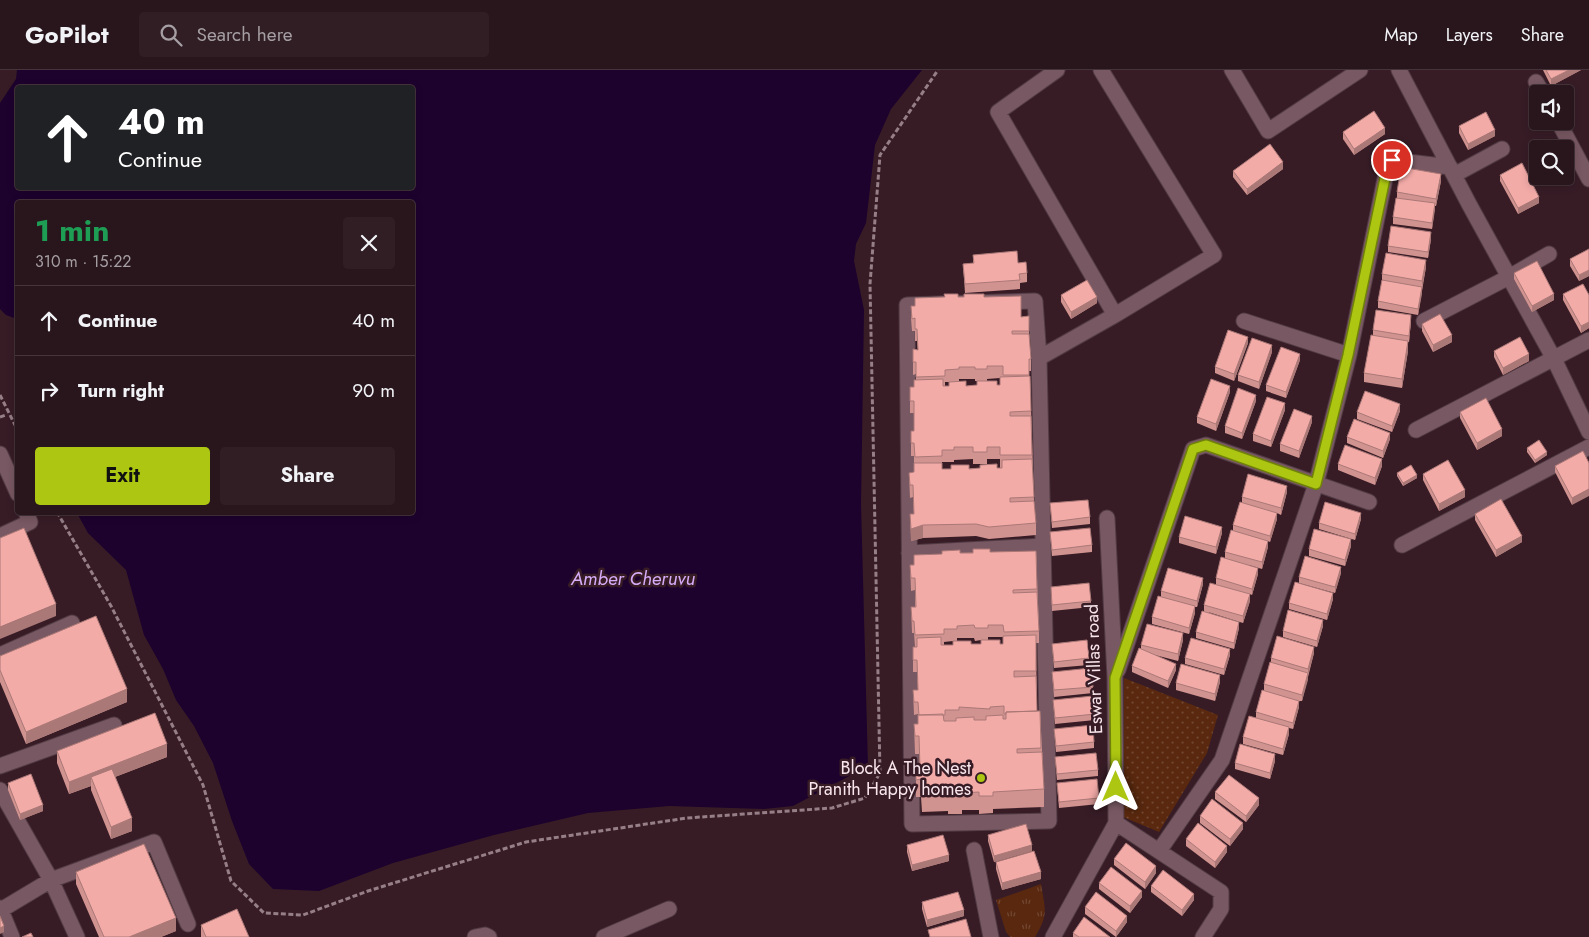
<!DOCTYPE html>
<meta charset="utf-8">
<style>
:root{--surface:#29151c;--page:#311e25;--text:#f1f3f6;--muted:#a59fa3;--line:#45343b;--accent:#acc611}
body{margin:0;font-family:Jost,sans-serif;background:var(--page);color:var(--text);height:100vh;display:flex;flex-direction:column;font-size:19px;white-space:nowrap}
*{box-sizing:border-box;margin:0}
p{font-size:16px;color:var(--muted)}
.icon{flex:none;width:28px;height:28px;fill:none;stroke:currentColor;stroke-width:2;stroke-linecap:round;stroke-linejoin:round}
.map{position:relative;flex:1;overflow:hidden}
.drawer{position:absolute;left:15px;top:130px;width:400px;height:315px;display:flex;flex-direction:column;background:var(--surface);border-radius:5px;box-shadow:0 2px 8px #0003,0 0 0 1px var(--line)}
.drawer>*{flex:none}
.hud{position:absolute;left:15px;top:15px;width:400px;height:105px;border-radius:5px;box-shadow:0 2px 8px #0003,0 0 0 1px var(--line);background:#202124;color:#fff;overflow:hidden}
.buttons{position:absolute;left:1529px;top:15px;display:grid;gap:10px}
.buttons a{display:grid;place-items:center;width:45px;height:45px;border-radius:5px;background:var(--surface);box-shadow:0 2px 8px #0003,0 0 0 1px var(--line);font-size:25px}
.pin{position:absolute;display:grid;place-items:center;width:42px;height:42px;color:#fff;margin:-21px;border:2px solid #fff;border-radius:50%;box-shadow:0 1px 5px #0007}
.me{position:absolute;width:55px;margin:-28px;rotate:0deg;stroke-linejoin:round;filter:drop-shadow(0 0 4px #0008)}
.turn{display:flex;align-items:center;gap:18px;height:105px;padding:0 20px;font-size:22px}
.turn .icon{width:65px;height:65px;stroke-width:2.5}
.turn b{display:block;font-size:35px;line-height:42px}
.round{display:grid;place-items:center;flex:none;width:52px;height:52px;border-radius:5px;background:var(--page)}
.head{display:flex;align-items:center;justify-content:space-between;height:85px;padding:0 20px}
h1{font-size:30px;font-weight:700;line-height:38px;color:#1e9e55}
.cta{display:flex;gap:10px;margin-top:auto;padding:10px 20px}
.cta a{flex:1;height:58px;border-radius:5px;background:var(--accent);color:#111;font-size:20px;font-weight:700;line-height:58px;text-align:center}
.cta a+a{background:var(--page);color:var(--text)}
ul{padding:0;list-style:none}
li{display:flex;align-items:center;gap:15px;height:70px;padding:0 20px;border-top:1px solid var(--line)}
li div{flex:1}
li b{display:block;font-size:19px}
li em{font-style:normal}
header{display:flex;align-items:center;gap:30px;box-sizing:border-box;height:70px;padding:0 25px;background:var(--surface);border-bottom:1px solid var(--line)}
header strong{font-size:24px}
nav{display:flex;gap:28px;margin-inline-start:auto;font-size:18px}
.search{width:350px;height:45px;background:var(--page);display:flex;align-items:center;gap:12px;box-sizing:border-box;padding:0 18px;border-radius:5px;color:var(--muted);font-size:19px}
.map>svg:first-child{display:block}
.grass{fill:url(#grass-tufts)}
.park{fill:url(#park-dots)}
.water{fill:#1d022e;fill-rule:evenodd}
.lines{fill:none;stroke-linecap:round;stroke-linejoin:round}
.minor-casing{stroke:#523b44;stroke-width:17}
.path{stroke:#967f87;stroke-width:3;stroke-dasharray:5 2.5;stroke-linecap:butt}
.minor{stroke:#785862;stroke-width:15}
.wall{fill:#d19390;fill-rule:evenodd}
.shaded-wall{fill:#aa7876}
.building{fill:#f3aba8;stroke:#aa7876}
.route-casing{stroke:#70810b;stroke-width:12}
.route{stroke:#acc611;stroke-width:9}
.poi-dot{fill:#acc611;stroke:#371c26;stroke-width:2}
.labels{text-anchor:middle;stroke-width:5;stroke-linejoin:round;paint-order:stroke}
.street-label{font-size:18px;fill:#f9e6ec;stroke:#371c26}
.poi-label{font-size:18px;fill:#f9e6ec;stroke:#371c26;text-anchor:end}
.water-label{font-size:19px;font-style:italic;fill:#d6abf8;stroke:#371c26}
</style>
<header>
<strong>GoPilot</strong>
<div class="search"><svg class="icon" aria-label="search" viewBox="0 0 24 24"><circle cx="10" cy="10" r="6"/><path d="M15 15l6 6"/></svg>Search here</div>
<nav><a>Map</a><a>Layers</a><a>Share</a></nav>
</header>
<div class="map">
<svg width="1589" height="867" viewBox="0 0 1589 867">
<defs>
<pattern id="grass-tufts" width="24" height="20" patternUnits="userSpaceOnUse" patternTransform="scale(1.25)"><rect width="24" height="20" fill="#59280e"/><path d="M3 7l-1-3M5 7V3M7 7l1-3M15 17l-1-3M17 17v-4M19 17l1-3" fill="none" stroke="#724731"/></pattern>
<pattern id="park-dots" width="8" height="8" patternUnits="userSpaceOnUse" patternTransform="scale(1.25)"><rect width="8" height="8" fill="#59280e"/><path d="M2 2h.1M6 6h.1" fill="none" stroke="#724731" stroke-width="1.8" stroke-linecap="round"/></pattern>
</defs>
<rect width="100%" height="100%" fill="#371c26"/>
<path class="grass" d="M1041,814C1045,839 1049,844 1035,867H1010L1006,862L996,830Z"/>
<path class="park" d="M1124,608L1218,645L1207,683L1159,762L1123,747Z"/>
<path class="water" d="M17,0H922L891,39L875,75L866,153L856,174L854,191L864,240L861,434L868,696L793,736L764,739L669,736L588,743L494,765L393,793L319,821L273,819L249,794L232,751L213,693L194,656L176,630L163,599L144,565L126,500L88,463L77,443L412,442V132H18L17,249L6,245L0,239V33L16,9ZM18,18H412V118H18Z"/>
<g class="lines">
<g class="minor-casing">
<path id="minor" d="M1057,0L998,42L1115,245
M1232,0L1268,61L1360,0
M1399,0L1469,134L1554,289L1589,362
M1536,12L1543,24
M1558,51L1589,109
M1454,105L1502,79
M1035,231L1039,288L1049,751L912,754L907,235Z
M1244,251L1349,285
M1424,251L1509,207L1549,184
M1039,288L1115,245L1214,185L1101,0
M1416,360L1589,270
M0,384L18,424
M1107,448L1115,608L1116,753L1221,822V839L1203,867
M0,466L30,452L26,442
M1402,475L1589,377
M909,483L1043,476
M0,585L72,553
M1118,600L1193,379L1206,375L1369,432
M0,696L114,655
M0,720L51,810L77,867
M974,780L991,867
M1159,781L1222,690L1316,414L1349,285L1388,94L1392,90L1450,97
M0,838L12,867
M1,840L51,810L154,772L188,854
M475,867L485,865L489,867
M604,867L669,839
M1053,867L1116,753"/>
</g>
<path class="path" d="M0,325L18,361
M0,347L6,345
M57,442L111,536L203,715L231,811L264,843L303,845L368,821L526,772L687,748L832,738L865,728L880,703L870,214L880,85L938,0"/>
<use href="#minor" class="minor"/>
</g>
<path class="wall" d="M1543,0H1581L1551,16Z
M1459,56L1495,66L1468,80L1459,63Z
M1343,62L1385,64L1354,85L1343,69Z
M1283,99L1247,125L1233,107V101Z
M1500,105L1539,133L1518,144L1500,111Z
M1441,111L1436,136H1435L1432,159L1393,154V147L1397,128V122Z
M1431,169L1428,188L1388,182V176Z
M1589,179V206L1579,211L1570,196V189Z
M973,185L1018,193L1027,203V212L1020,213V219L965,223L963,194L973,193Z
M1426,197L1418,245L1378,238V231L1382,210V204Z
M1514,203L1554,230L1532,242L1514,209Z
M1563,224L1589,225V258L1581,263L1563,230Z
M1061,225L1097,233L1071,249L1061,232Z
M958,227H984L1021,247L1029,246V264L1031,289V301H1029V306H1030L1034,431L1036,453V465L989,469L976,466L923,468L911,471L910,444H914L913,427L910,428L909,403L914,402V386H911V361H914V343H910V317H914L916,310V304L913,305V279L918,280L917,271H915V261H912L911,248L915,236ZM1000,308V315H997L987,311V309ZM959,309H975V311H977V315L966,316L959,311ZM945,312H949V316H945ZM973,389V394H987V389H1000V398L942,399V392H954V390Z
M1411,251L1409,272H1408V281L1402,318L1364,312V303L1373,265V260Z
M1422,254L1452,272L1433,282L1422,261Z
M1248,273L1234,311L1215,303V297Z
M1494,281L1529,291L1503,305L1494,287Z
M1272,282L1259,319L1238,311V305Z
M1300,290L1286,328L1266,321V315Z
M1230,322L1216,361L1197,353V347Z
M1256,331L1242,369L1225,363V356Z
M1285,340L1271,377L1253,371V364Z
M1400,341L1392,362L1357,349V342Z
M1460,342L1502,366L1477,380L1460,348Z
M1312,352L1299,388L1280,381V374Z
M1347,367L1390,369L1383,388L1347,373Z
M1527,378L1547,385L1535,393L1527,382Z
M1583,381L1572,435L1555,402V396Z
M1338,394L1382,396L1375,415L1338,400Z
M1397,403L1417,408L1403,416L1397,406Z
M1423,404L1465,427L1439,441L1423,410Z
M1287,422L1281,445L1277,443V449L1270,472L1268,471V477L1262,499L1249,495L1258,504L1252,525L1250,524V531L1243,553L1208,542L1239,558L1234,579L1196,568V562L1204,541V535L1216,515V508L1225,488V482L1233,461V455L1242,433V427Z
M1050,433L1090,447V454L1052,458Z
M1475,444L1522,472L1496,487L1475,450Z
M1361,449L1355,470L1319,459V453Z
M1050,462L1092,475V482L1052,486Z
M1222,463L1216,484L1179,473V467Z
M1351,476L1345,496L1309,486V479Z
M942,481L960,483L1036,481L1039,561V573H1036L1037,641H1040L1044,719V737L993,739V743L979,744V740H962V744H948V741L922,742L921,727H916V698L920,697L919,684H915L914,654H918V644L914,645L913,620H918L917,602H913V577H915L914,563H912L911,537H915V520L911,521L910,495H914L942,484ZM988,567H1003V574H1000L988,570ZM957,568H974L975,571L981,570V574H971L957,571ZM953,571V575H944V572Z
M1341,503L1335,523L1299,513V507Z
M1203,514L1197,537H1195V543L1189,564L1152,554V547L1161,527V521Z
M1051,517L1091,531V537L1052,541Z
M1333,529L1327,550L1289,539V533Z
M1323,556L1317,577L1283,567V561Z
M1183,570L1178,591L1155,585L1176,600L1168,618L1132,602V596L1141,579V575Z
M1052,574L1089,588V595L1054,598Z
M1314,583L1302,631H1299V637L1293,659L1289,658V664L1283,685L1243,674V667L1256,648V642L1264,620V614L1271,593V588Z
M1230,585L1224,605L1185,594V588Z
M0,586L127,632L26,674L0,612Z
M1052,602L1093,617V623L1054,627Z
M1220,612L1215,631L1176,620V613Z
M1053,630L1095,644V650L1055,654Z
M1054,659L1094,672V678L1056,682Z
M57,681L167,687L115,707L132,761L111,769L91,720V716L69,724L57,693Z
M1055,687L1098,700V706L1057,710Z
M1275,691L1270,709L1235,699V693Z
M8,713L43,741L20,750L8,720Z
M1057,713L1099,728V734L1059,738Z
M1215,722L1259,735L1246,752L1215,729Z
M1200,746L1243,759L1230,776L1200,753Z
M988,765L1032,781L994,792L988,771Z
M1186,769L1227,782L1215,798L1186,776Z
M907,775L949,791L912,801L907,782Z
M1114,789L1156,803L1145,819L1114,795Z
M996,792L1041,809L1002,820L996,799Z
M76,802L176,861L161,867H99L76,814Z
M1099,813L1142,827L1130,843L1099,819Z
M1151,816L1194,830L1182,846L1151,822Z
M922,832L964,846L927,857L922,839Z
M1085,837L1127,852L1116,867L1085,844Z
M201,855L249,867H201Z
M1073,863L1110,867H1073Z"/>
<path class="shaded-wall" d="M1569,0H1581L1551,16V9Z
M1385,58V64L1354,85V79Z
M1495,60V66L1468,80V74Z
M1283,92V99L1247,125V119Z
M1441,104V111L1436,136V129Z
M1539,127V133L1518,144V138Z
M1435,133V140L1432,159V153Z
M1431,162V169L1428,188V182Z
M1426,190V197L1422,218V211Z
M1589,200V206L1579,211V205Z
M1422,217V224L1418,245V239Z
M1554,224V230L1532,242V236Z
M1097,227V233L1071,249V242Z
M1411,245V251L1409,272V266Z
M1589,252V258L1581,263V256Z
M1452,265V272L1433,282V275Z
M1248,267V273L1234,311V304Z
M1408,271V281L1402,318V309Z
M1272,275V282L1259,319V312Z
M1300,284V290L1286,328V322Z
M1529,284V291L1503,305V298Z
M1230,316V322L1216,361V354Z
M1256,325V331L1242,369V363Z
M1285,333V340L1271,377V371Z
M1400,334V341L1392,362V356Z
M1312,346V352L1299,388V381Z
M1502,359V366L1477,380V373Z
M1390,363V369L1383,388V381Z
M1547,382V385L1535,393V390Z
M1382,389V396L1375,415V408Z
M1417,405V408L1403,416V413Z
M1287,416V422L1281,445V438Z
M1589,419V426L1572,435V428Z
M1465,420V427L1439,441V434Z
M1277,443V449L1270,472V466Z
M1361,443V449L1355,470V464Z
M923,455V468L911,471V459Z
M1222,457V463L1216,484V477Z
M1522,466V472L1496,487V480Z
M1351,469V476L1345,496V490Z
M1268,471V477L1262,499V492Z
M1341,497V503L1335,523V517Z
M1258,498V504L1252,525V519Z
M1203,508V514L1197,537V531Z
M1333,523V529L1327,550V544Z
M1250,524V531L1243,553V546Z
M56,534V546L0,569V557Z
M1195,536V543L1189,564V558Z
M1323,550V556L1317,577V571Z
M1239,552V558L1234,579V573Z
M1183,563V570L1178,591V584Z
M1314,577V583L1308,605V599Z
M1230,579V585L1224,605V599Z
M1176,594V600L1168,618V611Z
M1308,603V610L1302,631V625Z
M1220,605V612L1215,631V624Z
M127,619V632L26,674V662Z
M1299,631V637L1293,659V653Z
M1289,657V664L1283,685V679Z
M167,674V687L94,715L91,707V716L69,724V712Z
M1275,684V691L1270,709V703Z
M1259,728V735L1246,752V746Z
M43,735V741L20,750V744Z
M132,748V761L111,769V757Z
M1243,753V759L1230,776V769Z
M1032,775V781L994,792V786Z
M1227,776V782L1215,798V792Z
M949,785V791L912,801V795Z
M1156,796V803L1145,819V812Z
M1041,802V809L1002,820V813Z
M1142,821V827L1130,843V836Z
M1194,824V830L1182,846V840Z
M964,840V846L927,857V850Z
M1127,846V852L1116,867V861Z
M176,848V861L161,867H129Z
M4,856V862L0,864V858Z"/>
<path class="building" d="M1546,0H1569L1551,9Z
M1374,41L1385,58L1354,79L1343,62Z
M1486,42L1495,60L1468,74L1459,56Z
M1270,74L1283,92L1247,119L1233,101Z
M1522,93L1539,127L1518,138L1500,105Z
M1401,97L1441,104L1436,129L1397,122Z
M1396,128L1435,133L1432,153L1393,147Z
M1391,156L1431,162L1428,182L1388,176Z
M1589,179V200L1579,205L1570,189Z
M1017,181L1018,193L1026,192L1027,203L1019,204L1020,210L965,214L963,194L974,193L973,185Z
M1386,183L1426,190L1422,211L1382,204Z
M1537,191L1554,224L1532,236L1514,203Z
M1087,210L1097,227L1071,242L1061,225Z
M1382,210L1422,217L1418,239L1378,231Z
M1583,214L1589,225V252L1581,256L1563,224Z
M944,224H958V227H964V224H984V227L1021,226V247L1029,246V261H1012V264H1029L1031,289H1029V305H1003V296H987V299H975V297H959V299L945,300V306L916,307V292H913V279L918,280L917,259H915V248L912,249L911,236H915V228L945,227Z
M1376,240L1411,245L1409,266L1373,260Z
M1440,244L1452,265L1433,275L1422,254Z
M1228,260L1248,267L1234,304L1215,297Z
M1371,265L1408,271L1402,309L1364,303Z
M1520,267L1529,284L1503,298L1494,281Z
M1252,268L1272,275L1259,312L1238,305Z
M1281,277L1300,284L1286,322L1266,315Z
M1030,306L1031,341L1010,342V346H1031L1032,385H1000V377H987V382H973V377H954V380H942V386L915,387L914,373H911V361H914V331H910V317H914V310L943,309V316H949V312L966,311V316L977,315V311H997V315H1000V307Z
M1211,309L1230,316L1216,354L1197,347Z
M1238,318L1256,325L1242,363L1225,356Z
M1365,321L1400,334L1392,356L1357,342Z
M1267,327L1285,333L1271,371L1253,364Z
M1486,328L1502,359L1477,373L1460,342Z
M1294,339L1312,346L1299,381L1280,374Z
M1354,349L1390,363L1383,381L1347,367Z
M1539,370L1547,382L1535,390L1527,378Z
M1345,375L1382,389L1375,408L1338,394Z
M1583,381L1589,393V419L1572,428L1555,396Z
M1032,389L1034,427L1010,428V432L1034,431L1036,453L989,457L976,454L923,455L911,459L910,444H914L913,415H910L909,403L914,402V393H942V399H951V395H969V399L980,398V395L997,394V398H1002V390Z
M1448,390L1465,420L1439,434L1423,404Z
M1411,395L1417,405L1403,413L1397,403Z
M1248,404L1287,416L1281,438L1242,427Z
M1501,429L1522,466L1496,480L1475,444Z
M1088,430L1090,447L1052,452L1050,433Z
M1240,432L1277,443L1270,466L1233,455Z
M1325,432L1361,443L1355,464L1319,453Z
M1185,446L1222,457L1216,477L1179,467Z
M24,458L56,534L0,557V468Z
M1090,458L1092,475L1052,480L1050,462Z
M1314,459L1351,469L1345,490L1309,479Z
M1231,460L1268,471L1262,492L1225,482Z
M973,479H990V482L1036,481L1037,519L1013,520V523L1037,522L1039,561L1004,562L1003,555H988V558H975L974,555L957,556V559H944V564L915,565L914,551H912L911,537H916L915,508H911L910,495H914V485L942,484V481L960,480V483H973Z
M1305,486L1341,497L1335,517L1299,507Z
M1221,487L1258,498L1252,519L1216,508Z
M1168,498L1203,508L1197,531L1161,521Z
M1295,512L1333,523L1327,544L1289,533Z
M1089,513L1091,531L1052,535L1051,517Z
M1210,513L1250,524L1243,546L1204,535Z
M1158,526L1195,536L1189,558L1152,547Z
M1288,540L1323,550L1317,571L1283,561Z
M1202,541L1239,552L1234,573L1196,562Z
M96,546L127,619L26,662L0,600V586Z
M1147,554L1183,563L1178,584L1141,575Z
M1036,565V601H1014V607L1036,606L1037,641L1006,642V644H1004V636L990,637V639L959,637V640H945V645H919L918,632H914L913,620H918L917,590H913V577H917V568L941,567V575H953V571H971V574H981V570H1000V574H1003V566Z
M1277,566L1314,577L1308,599L1271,588Z
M1191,568L1230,579L1224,599L1185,588Z
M1087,570L1089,588L1054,592L1052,574Z
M1139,578L1176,594L1168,611L1132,596Z
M1270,592L1308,603L1302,625L1264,614Z
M1181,594L1220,605L1215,624L1176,613Z
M1091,598L1093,617L1054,620L1052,602Z
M1262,620L1299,631L1293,653L1256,642Z
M1093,626L1095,644L1055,648L1053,630Z
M1040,641L1041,678L1017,679V683L1042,682L1044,719L993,722V726H979V722L961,723L962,726L948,727V724L922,725L921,709L916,710V698L920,697L919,666H915L914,654H918V645L943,644L944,651H956V648L974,647V650H986V646L1003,645V649H1006V642Z
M155,643L167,674L69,712L57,681Z
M1249,646L1289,657L1283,679L1243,667Z
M1093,655L1094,672L1056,676L1054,659Z
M1240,674L1275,684L1270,703L1235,693Z
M1096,683L1098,700L1057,704L1055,687Z
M112,699L132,748L111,757L91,707Z
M31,704L43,735L20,744L8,713Z
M1229,705L1259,728L1246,746L1215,722Z
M1097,709L1099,728L1059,732L1057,713Z
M1212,729L1243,753L1230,769L1200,746Z
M1198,753L1227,776L1215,792L1186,769Z
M1026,754L1032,775L994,786L988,765Z
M943,765L949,785L912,795L907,775Z
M1126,773L1156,796L1145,812L1114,789Z
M144,774L176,848L129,867H104L76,802Z
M1034,781L1041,802L1002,813L996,792Z
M1111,797L1142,821L1130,836L1099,813Z
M1163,800L1194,824L1182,840L1151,816Z
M958,822L964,840L927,850L922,832Z
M1096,822L1127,846L1116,861L1085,837Z
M237,839L249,867H206L201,855Z
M0,846L4,856L0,858Z
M1084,847L1110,867H1079L1073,863Z
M966,849L971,867H930L928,860Z
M31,863L33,867H22Z"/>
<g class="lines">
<g class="route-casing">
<path id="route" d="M1116,717L1115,608L1193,379L1206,375L1316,414L1348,285L1388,94L1392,90"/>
</g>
<use href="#route" class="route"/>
</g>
<circle class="poi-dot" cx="981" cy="708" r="5"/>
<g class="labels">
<g class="street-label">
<text transform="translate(1094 599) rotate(-92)" y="6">Eswar Villas road</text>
</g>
<g class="poi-label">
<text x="971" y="704">Block A The Nest<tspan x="971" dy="21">Pranith Happy homes</tspan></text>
</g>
<g class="water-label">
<text x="633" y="515">Amber Cheruvu</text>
</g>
</g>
</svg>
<div class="buttons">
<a><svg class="icon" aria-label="sound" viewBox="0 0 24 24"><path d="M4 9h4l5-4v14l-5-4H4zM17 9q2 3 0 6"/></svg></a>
<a><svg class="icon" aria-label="search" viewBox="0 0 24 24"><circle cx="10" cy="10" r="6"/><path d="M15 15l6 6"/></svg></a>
</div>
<div class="pin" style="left:1392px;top:90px;background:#d93025"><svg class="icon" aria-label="arrive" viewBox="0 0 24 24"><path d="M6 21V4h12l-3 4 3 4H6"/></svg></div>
<svg class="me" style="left:1116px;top:717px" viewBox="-20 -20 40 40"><path d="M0-17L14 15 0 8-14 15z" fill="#acc611" stroke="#fff" stroke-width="4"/></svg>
<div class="hud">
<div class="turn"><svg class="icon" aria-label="ahead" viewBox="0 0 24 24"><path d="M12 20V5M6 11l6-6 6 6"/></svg><div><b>40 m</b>Continue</div></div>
</div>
<section class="drawer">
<div class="head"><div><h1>1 min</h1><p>310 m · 15:22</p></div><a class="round"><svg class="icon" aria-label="close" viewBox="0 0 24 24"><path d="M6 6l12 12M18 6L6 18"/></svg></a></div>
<ul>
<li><svg class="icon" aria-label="ahead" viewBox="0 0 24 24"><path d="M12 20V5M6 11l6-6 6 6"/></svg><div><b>Continue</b></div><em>40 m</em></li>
<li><svg class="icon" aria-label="right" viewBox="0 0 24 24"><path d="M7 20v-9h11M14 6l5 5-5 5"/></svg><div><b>Turn right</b></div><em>90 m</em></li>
</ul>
<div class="cta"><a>Exit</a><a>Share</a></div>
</section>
</div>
